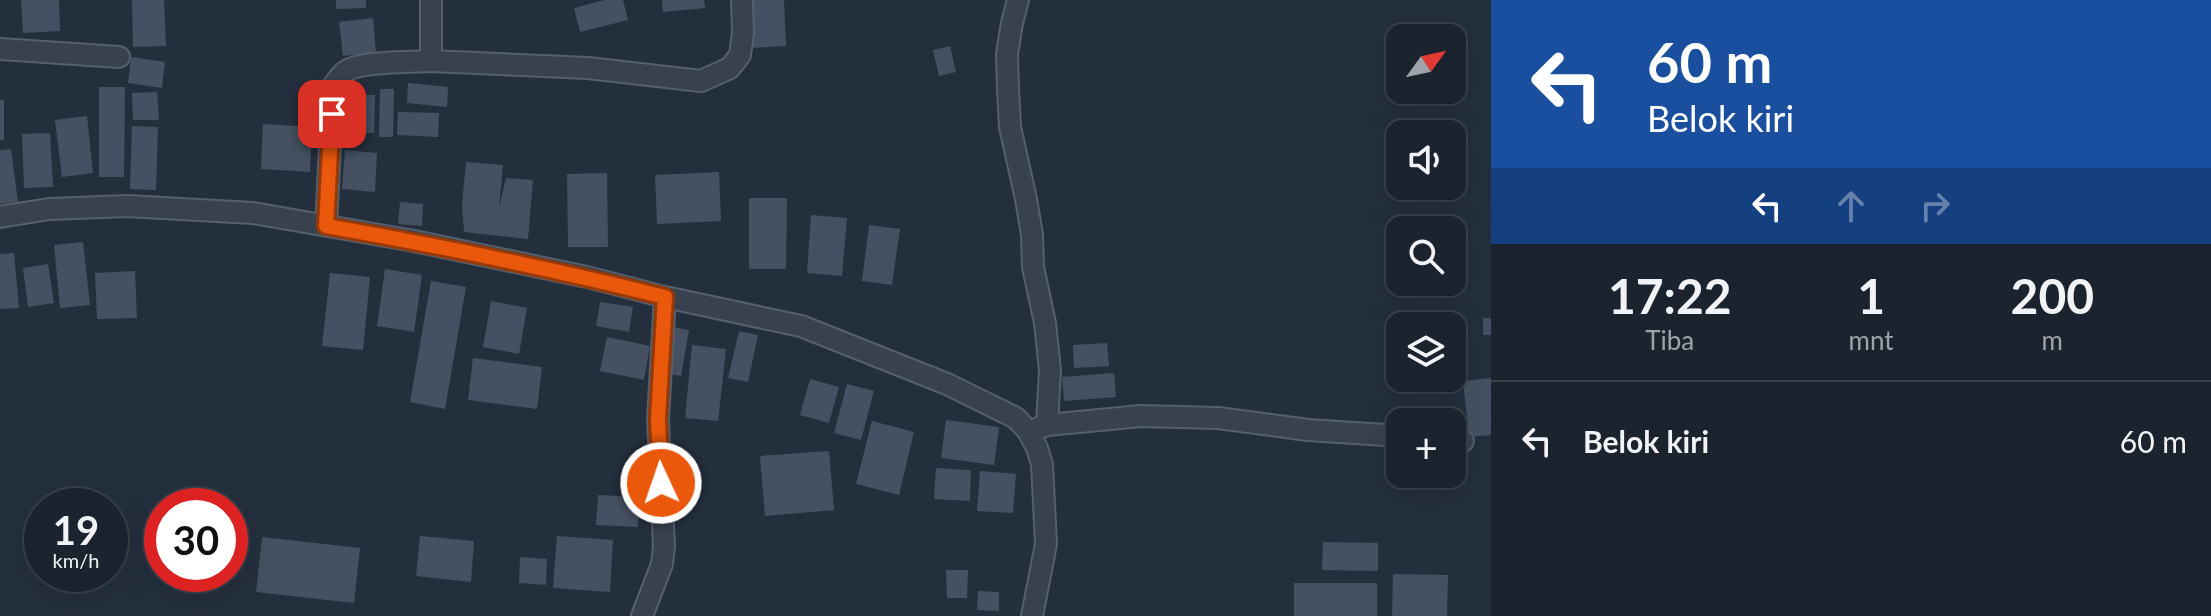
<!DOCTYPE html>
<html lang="id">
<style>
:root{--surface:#1b232e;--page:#282f3a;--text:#f1f3f6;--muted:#a0a4aa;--line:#39404a}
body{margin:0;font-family:Lato,sans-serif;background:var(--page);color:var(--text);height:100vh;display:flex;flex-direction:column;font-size:30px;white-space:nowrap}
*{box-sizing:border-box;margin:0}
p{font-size:26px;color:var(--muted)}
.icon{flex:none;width:44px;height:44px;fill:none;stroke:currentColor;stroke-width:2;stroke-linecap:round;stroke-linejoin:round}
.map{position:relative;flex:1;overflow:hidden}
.drawer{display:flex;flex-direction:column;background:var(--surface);width:720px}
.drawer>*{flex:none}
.banner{background:#1a4fa0;color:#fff;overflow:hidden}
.needle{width:52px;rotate:57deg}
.controls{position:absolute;left:1386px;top:24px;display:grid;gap:16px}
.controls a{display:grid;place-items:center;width:80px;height:80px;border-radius:16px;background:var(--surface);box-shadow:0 8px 32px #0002,0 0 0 2px var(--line);font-size:40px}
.speed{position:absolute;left:24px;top:488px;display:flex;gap:16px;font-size:40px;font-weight:700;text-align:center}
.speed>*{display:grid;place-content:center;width:104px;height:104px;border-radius:50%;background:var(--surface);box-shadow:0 8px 32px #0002,0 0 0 2px var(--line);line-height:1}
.speed small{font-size:20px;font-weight:400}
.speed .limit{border:12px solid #d22;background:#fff;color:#111}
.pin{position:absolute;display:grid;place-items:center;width:68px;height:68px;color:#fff;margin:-34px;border-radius:16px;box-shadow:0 4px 12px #0006}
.me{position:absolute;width:88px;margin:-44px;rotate:357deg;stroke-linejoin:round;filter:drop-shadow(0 0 6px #0008)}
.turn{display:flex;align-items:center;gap:28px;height:168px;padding:0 24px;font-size:36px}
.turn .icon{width:104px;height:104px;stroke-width:2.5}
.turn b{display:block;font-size:56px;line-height:68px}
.lanes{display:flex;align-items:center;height:76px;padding:0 24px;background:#0003;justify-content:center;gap:40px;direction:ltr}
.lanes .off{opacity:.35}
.eta{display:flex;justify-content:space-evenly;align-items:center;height:136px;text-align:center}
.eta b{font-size:48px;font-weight:700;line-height:56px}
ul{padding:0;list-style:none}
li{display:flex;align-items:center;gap:24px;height:120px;padding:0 24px;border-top:2px solid var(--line)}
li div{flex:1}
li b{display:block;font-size:30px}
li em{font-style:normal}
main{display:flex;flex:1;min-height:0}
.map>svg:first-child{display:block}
.building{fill:#455162}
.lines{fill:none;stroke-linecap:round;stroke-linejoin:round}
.minor-casing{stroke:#565f6c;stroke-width:24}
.minor{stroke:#38414e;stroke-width:20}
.route-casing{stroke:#983908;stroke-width:20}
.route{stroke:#ea580c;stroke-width:14}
</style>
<main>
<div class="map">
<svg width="1491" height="616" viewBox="0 0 1491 616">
<rect width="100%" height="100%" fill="#242f3e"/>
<path class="building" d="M21,0H59L60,31L23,33Z
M132,0H164L166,46L133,47Z
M336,0H366V8L336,9Z
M605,0H623L628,20L580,32L574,8Z
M662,0H704L705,8L663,12Z
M748,0H784L786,46L750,48Z
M373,18L376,53L343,56L339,22Z
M950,46L956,72L939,76L933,50Z
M131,57L165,62L162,88L128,83Z
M408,83L448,87L447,107L407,103Z
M99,87H125L124,177H99Z
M380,89H394L393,137H379Z
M157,92L159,120H133L132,93Z
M351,94L375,95L374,133L350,132Z
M0,100H4V140H0Z
M398,112L439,113L438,137L397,135Z
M87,116L93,173L62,177L55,120Z
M263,124L312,127L310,172L261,169Z
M132,126L158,127L156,190L130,189Z
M50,133L53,187L24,188L22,134Z
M11,149L18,202L0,204V150Z
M345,150L377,153L375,192L342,189Z
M466,162L503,165L499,208L506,178L533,180L528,239L464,232L462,205Z
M719,172L721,221L657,224L655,175Z
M607,173L608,247H568L567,174Z
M749,198H787L786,269H749Z
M400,202L423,204L422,226L398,224Z
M811,215L847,218L842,276L807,273Z
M869,225L900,229L892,285L862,281Z
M83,242L90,305L60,308L54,245Z
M14,253L19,308L0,309V254Z
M48,264L54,303L28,307L23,268Z
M385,269L422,275L414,332L377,326Z
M135,271L137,318L97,319L95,273Z
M330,273L370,277L363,350L322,346Z
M431,281L466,287L445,409L410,402Z
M491,301L527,308L519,354L483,347Z
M600,302L633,307L629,332L596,326Z
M1483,318H1491V335H1483Z
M672,327L689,330L681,376L664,373Z
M739,331L758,335L748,382L728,378Z
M607,337L650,346L644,380L600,371Z
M1107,343L1109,366L1074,368L1073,345Z
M692,345L726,349L718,421L685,418Z
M473,358L542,367L537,409L468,400Z
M1114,373L1116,397L1064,401L1062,377Z
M1491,378V435L1469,437L1463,381Z
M810,379L839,387L829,423L800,415Z
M847,384L874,391L861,440L834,433Z
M946,420L999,427L994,465L941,458Z
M872,421L914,432L899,495L856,484Z
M829,451L834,510L765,516L760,456Z
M936,468L971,470L970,501L934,499Z
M980,471L1016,474L1013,513L977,511Z
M598,495L639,497L638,527L596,525Z
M420,536L474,541L471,582L416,576Z
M557,536L613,540L610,592L553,588Z
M262,537L360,548L354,603L256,592Z
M1323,542L1378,543V571L1322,570Z
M520,557L547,559L546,585L519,583Z
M946,570H968L967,598H947Z
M1393,574L1448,575L1447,616H1392Z
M1294,583H1377V616H1294Z
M978,591L999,592V611L977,610Z"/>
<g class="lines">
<g class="minor-casing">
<path id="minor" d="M431,0V61
M1018,0L1012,23L1007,54L1008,89L1010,127L1026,199L1032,235L1033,267L1045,323L1050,370L1047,425
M0,49L119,57
M0,217L49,209L127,206L253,213L414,241L587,277L665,297L801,326L947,384L1016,418L1028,431L1037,448L1042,464L1046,544L1032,616
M326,226L333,86C337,81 341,74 346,71C361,61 413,62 431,61L588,68L701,81L730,68L740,55L743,33L742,0
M1036,429L1047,425L1141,416L1218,418L1308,430L1400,436
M1452,440L1463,441
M642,616L662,564L664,546L658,419L665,297"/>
</g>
<use href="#minor" class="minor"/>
</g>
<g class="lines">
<g class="route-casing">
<path id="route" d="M332,114L326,226C440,246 553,269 665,297L658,419L661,483"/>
</g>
<use href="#route" class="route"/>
</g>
</svg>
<div class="controls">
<a><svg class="needle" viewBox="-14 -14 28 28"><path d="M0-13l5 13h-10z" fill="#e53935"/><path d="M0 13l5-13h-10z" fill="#a0a4aa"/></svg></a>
<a><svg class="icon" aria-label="sound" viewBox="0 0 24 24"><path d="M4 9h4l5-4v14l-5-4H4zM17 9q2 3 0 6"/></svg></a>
<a><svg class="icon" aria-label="search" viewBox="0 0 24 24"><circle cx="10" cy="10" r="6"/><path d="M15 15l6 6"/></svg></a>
<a><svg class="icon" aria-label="layers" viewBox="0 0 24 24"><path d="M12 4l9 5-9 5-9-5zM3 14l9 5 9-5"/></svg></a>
<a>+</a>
</div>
<div class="speed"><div>19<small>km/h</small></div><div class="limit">30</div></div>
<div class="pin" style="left:332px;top:114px;background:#d93025"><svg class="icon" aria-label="arrive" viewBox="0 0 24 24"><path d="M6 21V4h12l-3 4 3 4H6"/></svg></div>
<svg class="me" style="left:661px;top:483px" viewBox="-20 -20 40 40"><circle r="17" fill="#ea580c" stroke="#fff" stroke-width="3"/><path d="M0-11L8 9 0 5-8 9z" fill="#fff"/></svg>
</div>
<section class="drawer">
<div class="banner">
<div class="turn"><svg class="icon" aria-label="left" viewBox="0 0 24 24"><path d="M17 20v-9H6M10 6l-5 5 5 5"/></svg><div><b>60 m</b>Belok kiri</div></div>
<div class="lanes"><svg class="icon" aria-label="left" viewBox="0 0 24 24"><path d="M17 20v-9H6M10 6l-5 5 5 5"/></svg><svg class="icon off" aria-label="ahead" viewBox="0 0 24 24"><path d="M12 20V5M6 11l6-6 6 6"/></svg><svg class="icon off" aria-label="right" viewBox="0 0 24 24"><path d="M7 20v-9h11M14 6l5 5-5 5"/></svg></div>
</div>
<div class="eta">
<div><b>17:22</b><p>Tiba</p></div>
<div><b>1</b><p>mnt</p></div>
<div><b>200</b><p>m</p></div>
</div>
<ul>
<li><svg class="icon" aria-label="left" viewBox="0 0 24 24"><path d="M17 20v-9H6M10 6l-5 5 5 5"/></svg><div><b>Belok kiri</b></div><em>60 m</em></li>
</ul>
</section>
</main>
